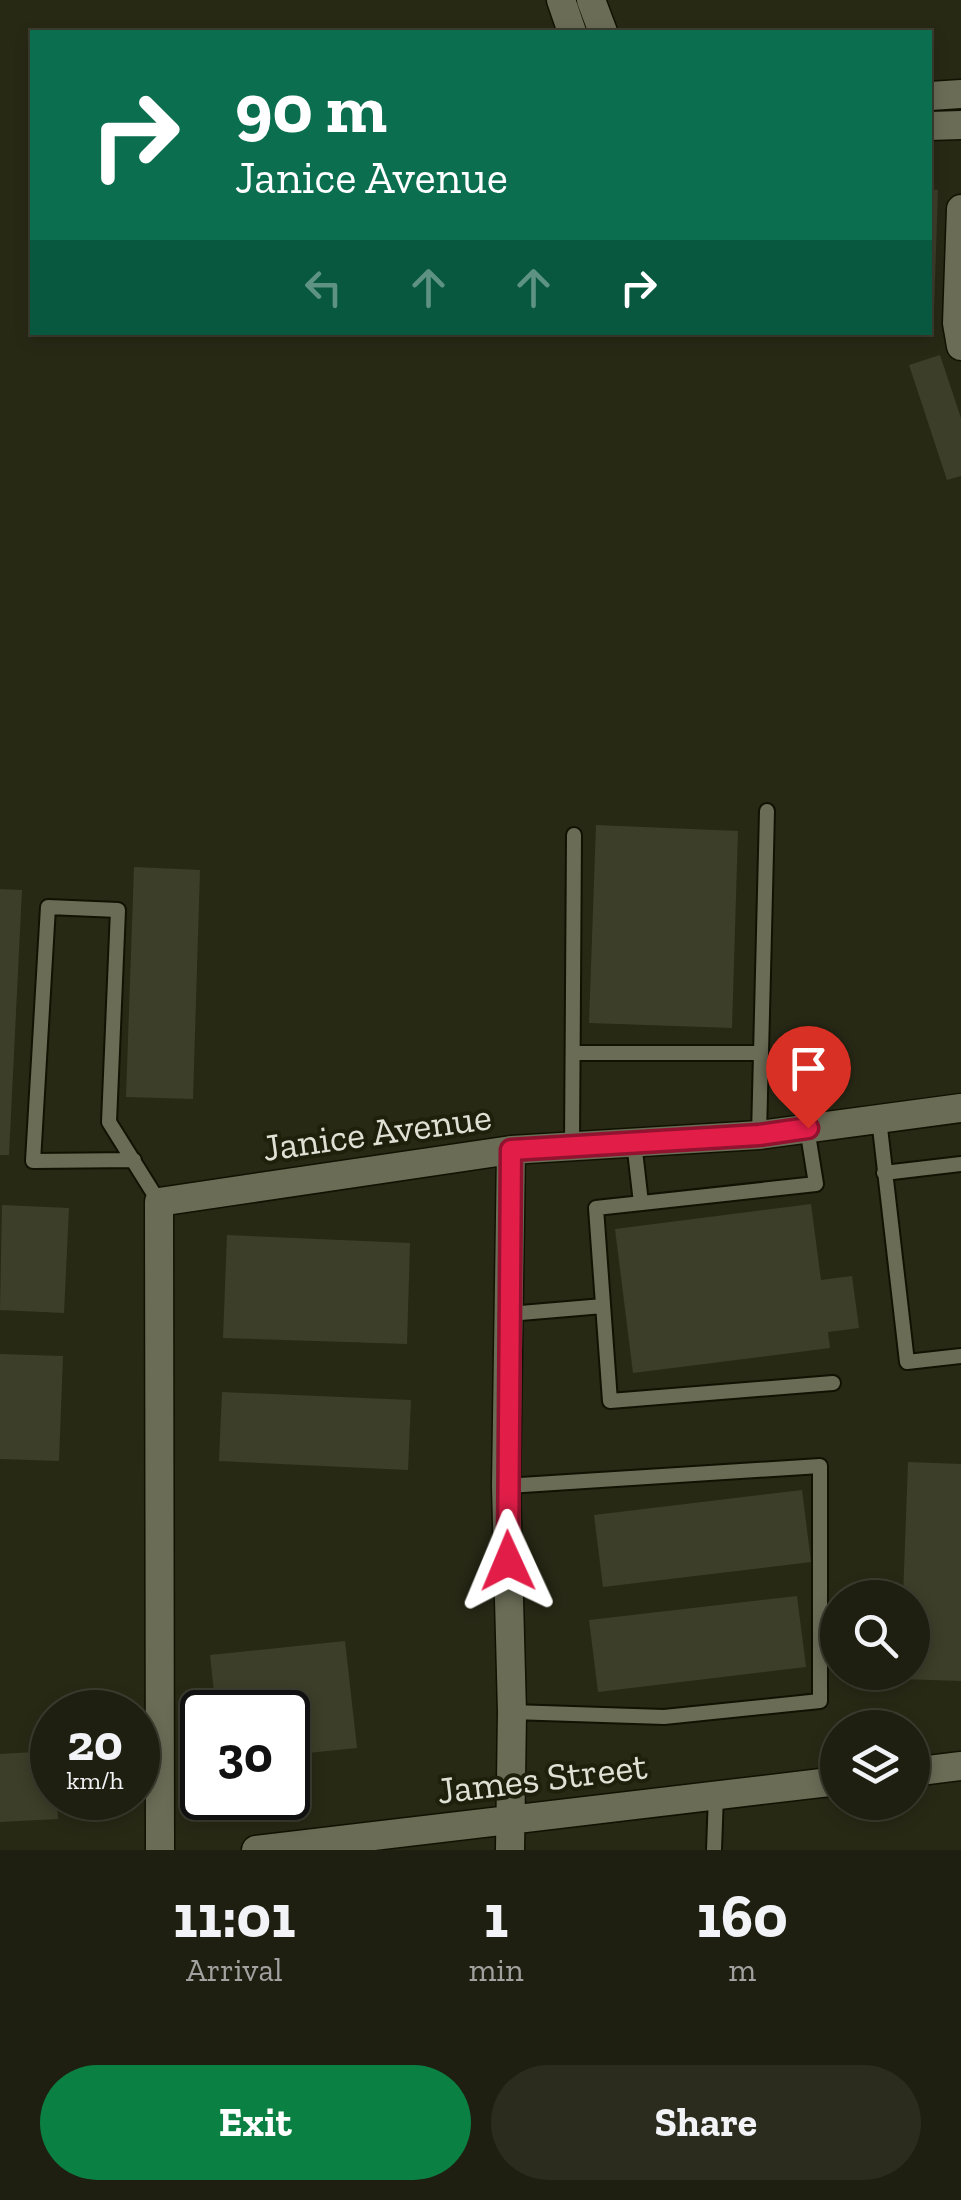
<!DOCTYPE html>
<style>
:root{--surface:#1e1f10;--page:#2b2c1e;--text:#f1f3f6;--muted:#a1a29f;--line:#3c3d30;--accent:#0b8043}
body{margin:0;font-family:"Zilla Slab",serif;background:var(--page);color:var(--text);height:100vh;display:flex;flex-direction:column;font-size:38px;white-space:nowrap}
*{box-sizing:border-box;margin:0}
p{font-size:32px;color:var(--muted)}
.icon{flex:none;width:55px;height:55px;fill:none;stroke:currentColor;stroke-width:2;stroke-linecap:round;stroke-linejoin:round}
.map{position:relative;height:1850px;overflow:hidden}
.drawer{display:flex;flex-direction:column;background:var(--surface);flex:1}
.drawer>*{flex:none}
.top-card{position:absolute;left:30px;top:30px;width:902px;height:305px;border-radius:0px;box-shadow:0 5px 15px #0003,0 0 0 2px var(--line);background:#0b6e4f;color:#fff;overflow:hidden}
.fabs{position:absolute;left:820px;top:1580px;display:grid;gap:20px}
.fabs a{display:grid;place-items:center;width:110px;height:110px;border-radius:50%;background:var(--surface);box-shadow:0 5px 15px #0003,0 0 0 2px var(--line);font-size:50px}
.speed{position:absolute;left:30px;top:1690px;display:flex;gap:20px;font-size:50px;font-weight:700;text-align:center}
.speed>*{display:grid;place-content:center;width:130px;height:130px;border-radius:50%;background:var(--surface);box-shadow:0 5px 15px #0003,0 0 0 2px var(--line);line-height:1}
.speed small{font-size:25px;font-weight:400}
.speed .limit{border:5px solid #111;border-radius:15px;background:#fff;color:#111}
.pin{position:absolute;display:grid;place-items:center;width:85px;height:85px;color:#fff;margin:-102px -42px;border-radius:50% 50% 50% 0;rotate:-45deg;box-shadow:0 0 10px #0007}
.pin .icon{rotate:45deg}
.me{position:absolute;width:110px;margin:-55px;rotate:359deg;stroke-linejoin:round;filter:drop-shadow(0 0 8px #0008)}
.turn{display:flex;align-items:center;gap:35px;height:210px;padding:0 40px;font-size:45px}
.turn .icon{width:130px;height:130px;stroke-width:2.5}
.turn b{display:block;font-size:70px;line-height:85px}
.lanes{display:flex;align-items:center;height:95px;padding:0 40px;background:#0003;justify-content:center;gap:50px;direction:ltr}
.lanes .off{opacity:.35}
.eta{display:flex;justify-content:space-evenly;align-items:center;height:170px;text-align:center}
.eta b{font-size:60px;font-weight:800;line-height:70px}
.primary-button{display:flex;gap:20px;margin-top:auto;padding:20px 40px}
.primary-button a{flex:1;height:115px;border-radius:60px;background:var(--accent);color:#fff;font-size:40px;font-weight:800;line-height:115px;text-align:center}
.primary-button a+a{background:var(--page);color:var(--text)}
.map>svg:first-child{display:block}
.building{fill:#3c3e29}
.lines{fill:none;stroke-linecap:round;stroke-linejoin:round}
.service-casing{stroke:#111202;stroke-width:18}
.minor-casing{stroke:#111202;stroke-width:31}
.service{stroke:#6a6c56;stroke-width:14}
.minor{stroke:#6a6c56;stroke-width:28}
.route-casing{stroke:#92132f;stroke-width:25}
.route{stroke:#e11d48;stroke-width:18}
.labels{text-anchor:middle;stroke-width:8;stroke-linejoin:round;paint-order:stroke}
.street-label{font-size:38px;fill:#dfe1d4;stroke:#1e200c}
</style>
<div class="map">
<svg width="961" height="1850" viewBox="0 0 961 1850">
<rect width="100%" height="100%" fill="#282915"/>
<path class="building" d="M930,189L938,190L934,311H930Z
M940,355L961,418V476L947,480L909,365Z
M596,825L738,831L732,1028L589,1023Z
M134,867L200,870L193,1099L126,1097Z
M0,889L22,890L9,1155H0Z
M811,1204L821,1280L852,1276L859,1328L828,1332L830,1348L633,1373L615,1229Z
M2,1205L69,1208L64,1313L0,1310Z
M227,1235L410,1243L407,1344L223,1338Z
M0,1354L63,1356L59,1461L0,1459Z
M222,1392L411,1400L408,1470L219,1461Z
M908,1462L961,1464V1681L900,1679L901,1672H912V1598H903Z
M802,1490L811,1562L603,1587L594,1515Z
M797,1596L806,1667L598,1692L589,1620Z
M345,1641L357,1748L298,1754L301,1780L288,1781V1712H216L210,1655Z
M52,1751V1798H57L58,1819L0,1822V1754Z"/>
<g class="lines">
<g class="service-casing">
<path id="service" d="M574,1053H761
M879,1119L907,1362L961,1356
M807,1128L816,1184L596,1208L610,1401L833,1383
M759,1135L767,811
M634,1142L641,1203
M572,1146L574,835
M134,1160L33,1161L48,907L118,910L109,1122L159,1202
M884,1173L961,1164
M509,1314L603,1306
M506,1486L820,1466V1701L664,1717L512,1712
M714,1850L716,1795"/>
</g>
<g class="minor-casing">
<path id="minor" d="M561,0L572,32
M591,0L603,32
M930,96L961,94
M930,126L961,125
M961,209L957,323L961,346
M912,1772L961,1766
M160,1850L159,1202L511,1150L759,1135L961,1108
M256,1850L838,1781
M510,1850L512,1712L506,1486L511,1150"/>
</g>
<use href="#service" class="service"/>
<use href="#minor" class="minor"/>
</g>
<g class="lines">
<g class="route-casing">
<path id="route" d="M508,1561L511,1150L759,1135L808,1128"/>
</g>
<use href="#route" class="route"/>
</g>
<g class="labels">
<g class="street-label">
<text transform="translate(377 1132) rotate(-8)" y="13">Janice Avenue</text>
<text transform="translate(542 1778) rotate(-7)" y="13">James Street</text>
</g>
</g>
</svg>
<div class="fabs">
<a><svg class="icon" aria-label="search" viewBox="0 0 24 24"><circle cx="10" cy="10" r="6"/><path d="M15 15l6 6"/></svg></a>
<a><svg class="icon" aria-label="layers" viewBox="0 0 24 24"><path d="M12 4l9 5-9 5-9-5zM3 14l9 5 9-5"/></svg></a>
</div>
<div class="speed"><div>20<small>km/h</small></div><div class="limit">30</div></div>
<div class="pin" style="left:808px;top:1128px;background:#d93025"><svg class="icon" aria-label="arrive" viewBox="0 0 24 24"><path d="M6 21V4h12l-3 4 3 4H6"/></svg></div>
<svg class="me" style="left:508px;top:1561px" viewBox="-20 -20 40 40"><path d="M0-17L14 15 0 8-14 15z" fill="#e11d48" stroke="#fff" stroke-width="4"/></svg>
<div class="top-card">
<div class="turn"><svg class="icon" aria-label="right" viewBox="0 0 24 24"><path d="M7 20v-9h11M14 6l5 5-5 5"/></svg><div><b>90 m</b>Janice Avenue</div></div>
<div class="lanes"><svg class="icon off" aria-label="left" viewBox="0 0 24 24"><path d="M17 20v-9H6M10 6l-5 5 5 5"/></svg><svg class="icon off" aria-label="ahead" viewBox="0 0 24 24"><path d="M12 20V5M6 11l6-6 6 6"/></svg><svg class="icon off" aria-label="ahead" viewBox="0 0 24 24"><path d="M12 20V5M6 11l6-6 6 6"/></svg><svg class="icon" aria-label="right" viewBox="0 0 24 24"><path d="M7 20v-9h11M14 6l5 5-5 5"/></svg></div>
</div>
</div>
<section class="drawer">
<div class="eta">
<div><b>11:01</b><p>Arrival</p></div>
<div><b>1</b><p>min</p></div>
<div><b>160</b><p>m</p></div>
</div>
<div class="primary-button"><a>Exit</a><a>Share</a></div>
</section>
